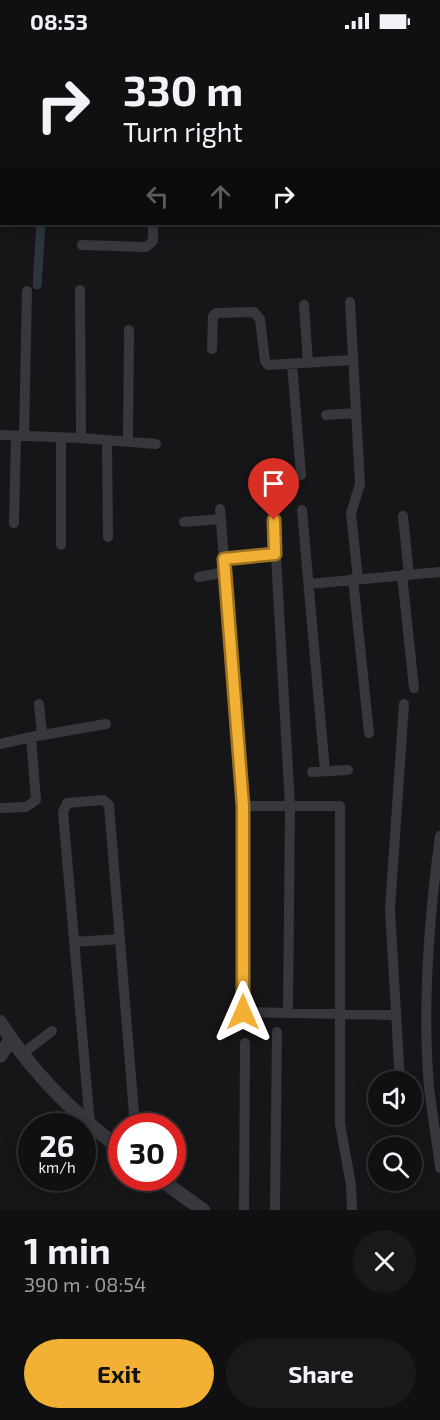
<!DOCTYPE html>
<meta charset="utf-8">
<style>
:root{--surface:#101012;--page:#19191b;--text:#f1f3f6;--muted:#9c9d9f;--line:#303032;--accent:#f2b134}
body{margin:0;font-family:"Exo 2",sans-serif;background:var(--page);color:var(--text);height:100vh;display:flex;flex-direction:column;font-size:22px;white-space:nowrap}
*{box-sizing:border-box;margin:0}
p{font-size:20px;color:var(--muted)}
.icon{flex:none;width:33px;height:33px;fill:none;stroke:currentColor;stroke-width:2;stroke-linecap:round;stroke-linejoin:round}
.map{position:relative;height:1168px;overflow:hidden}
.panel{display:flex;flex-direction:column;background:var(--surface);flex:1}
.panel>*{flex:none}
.top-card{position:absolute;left:0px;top:0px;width:441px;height:183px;box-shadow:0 3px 15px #0003,0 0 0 2px var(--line);background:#101012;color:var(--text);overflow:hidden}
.controls{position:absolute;left:368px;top:1029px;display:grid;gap:12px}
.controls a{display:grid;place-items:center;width:54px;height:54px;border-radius:50%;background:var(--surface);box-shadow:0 3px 15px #0003,0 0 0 2px var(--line);font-size:30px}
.speed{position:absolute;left:18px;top:1071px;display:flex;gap:12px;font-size:30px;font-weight:700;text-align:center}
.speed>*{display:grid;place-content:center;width:78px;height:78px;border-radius:50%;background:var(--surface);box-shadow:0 3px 15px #0003,0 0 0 2px var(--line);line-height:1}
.speed small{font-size:15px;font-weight:400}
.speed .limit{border:9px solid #d22;background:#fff;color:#111}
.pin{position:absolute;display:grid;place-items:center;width:51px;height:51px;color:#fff;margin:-62px -26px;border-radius:50% 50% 50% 0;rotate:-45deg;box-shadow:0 0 6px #0007}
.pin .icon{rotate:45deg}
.me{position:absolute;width:66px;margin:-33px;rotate:0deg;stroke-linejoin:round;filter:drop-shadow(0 0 4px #0008)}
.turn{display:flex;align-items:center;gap:21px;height:126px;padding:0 24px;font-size:27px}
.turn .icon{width:78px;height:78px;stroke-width:2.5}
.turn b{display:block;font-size:42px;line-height:51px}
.lanes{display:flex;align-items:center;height:57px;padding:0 24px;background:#0003;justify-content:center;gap:30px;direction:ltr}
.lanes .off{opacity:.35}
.round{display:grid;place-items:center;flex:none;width:63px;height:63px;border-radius:32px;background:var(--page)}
.summary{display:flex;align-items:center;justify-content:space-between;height:102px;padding:0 24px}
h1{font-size:36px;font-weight:700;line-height:45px}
.button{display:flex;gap:12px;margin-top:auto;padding:12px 24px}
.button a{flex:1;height:69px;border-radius:36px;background:var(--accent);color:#111;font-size:24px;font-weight:700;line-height:69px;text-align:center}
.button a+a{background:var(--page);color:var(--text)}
.status{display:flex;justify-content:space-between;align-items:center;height:42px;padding:0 30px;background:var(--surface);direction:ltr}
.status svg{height:16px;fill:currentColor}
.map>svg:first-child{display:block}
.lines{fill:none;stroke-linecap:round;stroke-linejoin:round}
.canal{stroke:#2c353c;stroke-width:9}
.minor{stroke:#37383d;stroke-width:10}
.tertiary{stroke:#37383d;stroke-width:14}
.route-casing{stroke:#9d7322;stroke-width:15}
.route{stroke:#f2b134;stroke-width:10}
</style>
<div class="status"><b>08:53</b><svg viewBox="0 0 49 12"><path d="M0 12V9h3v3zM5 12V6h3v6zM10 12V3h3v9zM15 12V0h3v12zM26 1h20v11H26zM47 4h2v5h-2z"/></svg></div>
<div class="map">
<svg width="440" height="1168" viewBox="0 0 440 1168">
<rect width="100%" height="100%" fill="#161618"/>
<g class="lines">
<path class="canal" d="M33,2V0
M37,243L41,182"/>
<path class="minor" d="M433,0V2
M24,2V0
M184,2V0
M440,40V43
M82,203L146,205L153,199V182
M350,260L360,442L351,471L358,537
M304,263L308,321
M212,307L213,274L216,271L254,270L260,277L265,319L268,323L352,318
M292,322L301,433
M326,373L355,371
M0,393L81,396L80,248
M24,394L27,249
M81,396L156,402
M107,399L108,495
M128,399L129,288
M273,461L290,764L288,970
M220,467L244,764L243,970L396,973
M302,468L325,729
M403,474L409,533
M184,480L221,477
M14,481L16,394
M61,503V396
M224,517L275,512
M402,533L414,646
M199,535L225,530
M353,537L369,691
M309,542L440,530
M39,662L42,692
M0,702L31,695
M312,730L348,728
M244,764H340V1082L351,1143L352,1168
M0,766L26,765L36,758L31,695L106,682
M440,794C429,876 422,962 429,1045C432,1072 437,1099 440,1126
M74,900L120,897
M22,1012L52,989
M400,1040L390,867L404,662
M90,1083L63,770L67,761L103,758L109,763L135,1084
M244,1168L245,1001
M275,1168L277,990"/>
<path class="tertiary" d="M0,164L2,163
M0,980C31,1029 75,1073 122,1108
M0,1014L11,997
M158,1136L203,1168"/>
</g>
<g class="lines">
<g class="route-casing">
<path id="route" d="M243,970V764L224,517L275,512L274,478"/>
</g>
<use href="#route" class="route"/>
</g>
</svg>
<div class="controls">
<a><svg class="icon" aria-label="sound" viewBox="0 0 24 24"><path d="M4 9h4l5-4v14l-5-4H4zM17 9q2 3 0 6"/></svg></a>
<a><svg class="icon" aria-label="search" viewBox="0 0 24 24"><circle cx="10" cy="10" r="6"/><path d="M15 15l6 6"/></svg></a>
</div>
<div class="speed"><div>26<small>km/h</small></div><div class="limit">30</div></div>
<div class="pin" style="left:274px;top:478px;background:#d93025"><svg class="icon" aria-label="arrive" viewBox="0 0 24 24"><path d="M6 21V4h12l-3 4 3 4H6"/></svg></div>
<svg class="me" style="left:243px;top:970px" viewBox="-20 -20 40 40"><path d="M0-17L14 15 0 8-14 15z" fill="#f2b134" stroke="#fff" stroke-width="4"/></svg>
<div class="top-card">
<div class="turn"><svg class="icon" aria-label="right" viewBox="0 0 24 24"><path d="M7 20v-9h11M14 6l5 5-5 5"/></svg><div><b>330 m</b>Turn right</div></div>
<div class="lanes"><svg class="icon off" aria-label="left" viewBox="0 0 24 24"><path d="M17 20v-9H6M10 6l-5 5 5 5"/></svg><svg class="icon off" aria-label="ahead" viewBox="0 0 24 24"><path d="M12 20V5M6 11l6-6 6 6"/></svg><svg class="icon" aria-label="right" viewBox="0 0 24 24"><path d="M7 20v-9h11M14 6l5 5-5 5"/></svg></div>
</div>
</div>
<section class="panel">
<div class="summary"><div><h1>1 min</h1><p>390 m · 08:54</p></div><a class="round"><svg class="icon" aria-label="close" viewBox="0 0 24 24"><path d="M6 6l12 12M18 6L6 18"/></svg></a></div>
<div class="button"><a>Exit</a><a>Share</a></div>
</section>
